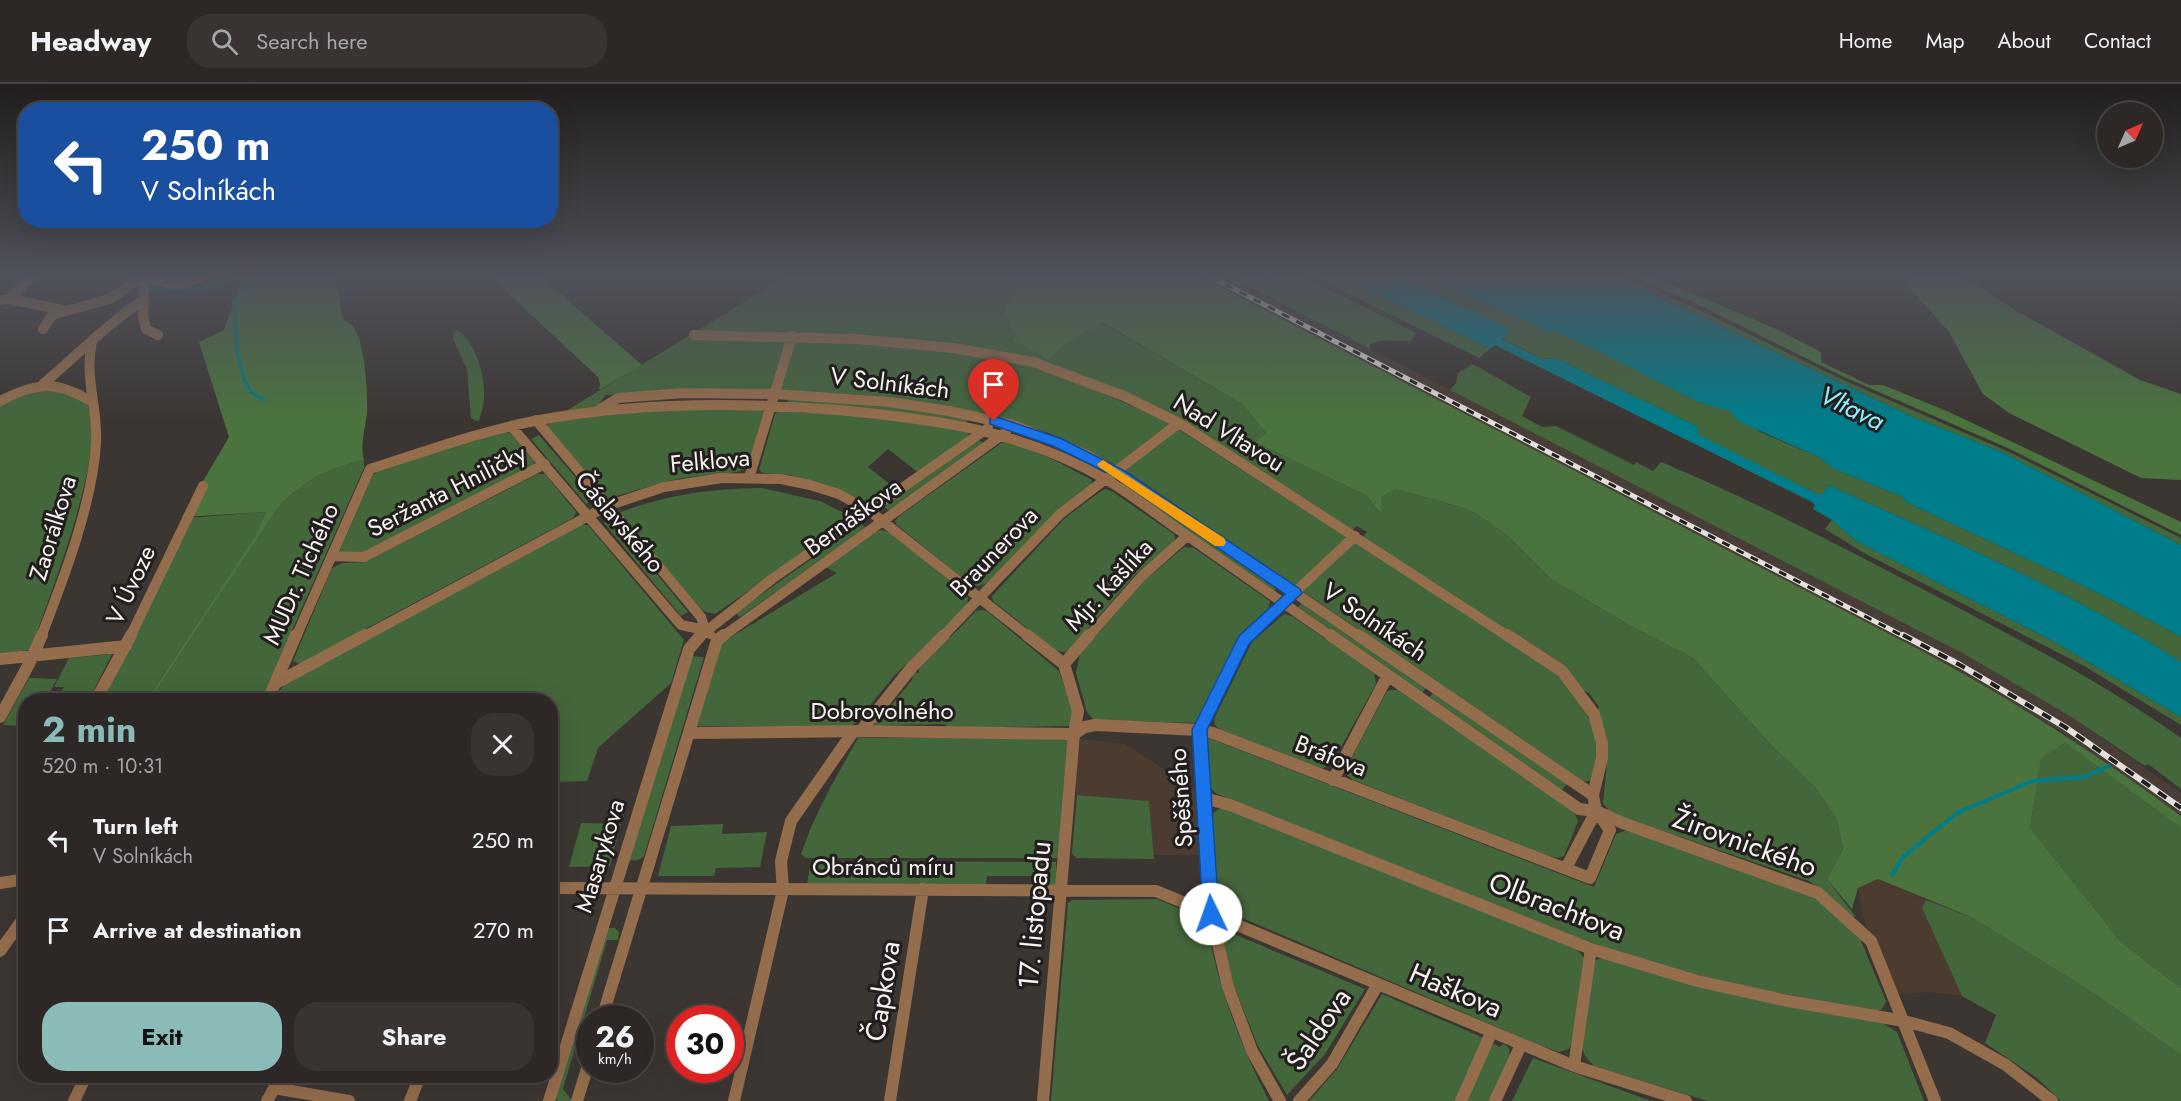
<!DOCTYPE html>
<meta charset="utf-8">
<style>
:root{--surface:#2d2826;--page:#393432;--text:#f1f3f6;--muted:#a7a6a7;--line:#484443;--accent:#8bbbb9}
body{margin:0;font-family:Jost,sans-serif;background:var(--page);color:var(--text);height:100vh;display:flex;flex-direction:column;font-size:22px;white-space:nowrap}
*{box-sizing:border-box;margin:0}
p{font-size:20px;color:var(--muted)}
.icon{flex:none;width:33px;height:33px;fill:none;stroke:currentColor;stroke-width:2;stroke-linecap:round;stroke-linejoin:round}
.map{position:relative;flex:1;overflow:hidden}
.details{position:absolute;left:18px;top:609px;width:540px;height:390px;display:flex;flex-direction:column;background:var(--surface);border-radius:24px;box-shadow:0 6px 24px #0002,0 0 0 2px var(--line)}
.details>*{flex:none}
.banner{position:absolute;left:18px;top:18px;width:540px;height:126px;border-radius:24px;box-shadow:0 6px 24px #0002,0 0 0 2px var(--line);background:#1a4fa0;color:#fff;overflow:hidden}
.needle{width:39px;rotate:45deg}
.tools{position:absolute;left:2097px;top:18px;display:grid;gap:12px}
.tools a{display:grid;place-items:center;width:66px;height:66px;border-radius:50%;background:var(--surface);box-shadow:0 6px 24px #0002,0 0 0 2px var(--line);font-size:30px}
.speed{position:absolute;left:576px;top:921px;display:flex;gap:12px;font-size:30px;font-weight:700;text-align:center}
.speed>*{display:grid;place-content:center;width:78px;height:78px;border-radius:50%;background:var(--surface);box-shadow:0 6px 24px #0002,0 0 0 2px var(--line);line-height:1}
.speed small{font-size:15px;font-weight:400}
.speed .limit{border:9px solid #d22;background:#fff;color:#111}
.pin{position:absolute;display:grid;place-items:center;width:51px;height:51px;color:#fff;margin:-62px -26px;border-radius:50% 50% 50% 0;rotate:-45deg;box-shadow:0 0 6px #0007}
.pin .icon{rotate:45deg}
.me{position:absolute;width:66px;margin:-33px;rotate:357deg;stroke-linejoin:round;filter:drop-shadow(0 0 4px #0008)}
.turn{display:flex;align-items:center;gap:21px;height:126px;padding:0 24px;font-size:27px}
.turn .icon{width:78px;height:78px;stroke-width:2.5}
.turn b{display:block;font-size:42px;line-height:51px}
.round{display:grid;place-items:center;flex:none;width:63px;height:63px;border-radius:24px;background:var(--page)}
.summary{display:flex;align-items:center;justify-content:space-between;height:102px;padding:0 24px}
h1{font-size:36px;font-weight:700;line-height:45px;color:var(--accent)}
.primary-button{display:flex;gap:12px;margin-top:auto;padding:12px 24px}
.primary-button a{flex:1;height:69px;border-radius:24px;background:var(--accent);color:#111;font-size:24px;font-weight:700;line-height:69px;text-align:center}
.primary-button a+a{background:var(--page);color:var(--text)}
ul{padding:0;list-style:none}
li{display:flex;align-items:center;gap:18px;height:90px;padding:0 24px}
li div{flex:1}
li b{display:block;font-size:22px}
li em{font-style:normal}
header{display:flex;align-items:center;gap:36px;box-sizing:border-box;height:84px;padding:0 30px;background:var(--surface);border-bottom:2px solid var(--line)}
header strong{font-size:28px}
nav{display:flex;gap:33px;margin-inline-start:auto;font-size:21px}
.search{width:420px;height:54px;background:var(--page);display:flex;align-items:center;gap:15px;box-sizing:border-box;padding:0 21px;border-radius:24px;color:var(--muted);font-size:22px}
.map>svg:first-child{display:block}
.industrial{fill:#4b3c2f}
.built{fill:#493d37}
.green{fill:#44663b}
.forest{fill:#4a733e}
.water{fill:#007d8a}
.lines{fill:none;stroke-linecap:round;stroke-linejoin:round}
.stream-far1{stroke:#007d8a;stroke-width:3}
.stream{stroke:#007d8a;stroke-width:4}
.minor-far1{stroke:#946d4c;stroke-width:10}
.minor{stroke:#946d4c;stroke-width:12}
.rail-far1-casing{stroke:#e4e0de;stroke-width:5}
.rail-casing{stroke:#e4e0de;stroke-width:6}
.rail-far1{stroke:#211e1d;stroke-width:3;stroke-dasharray:8;stroke-linecap:butt}
.rail{stroke:#211e1d;stroke-width:4;stroke-dasharray:10;stroke-linecap:butt}
.route{fill:#1a73e8;stroke:#114b97;stroke-width:1.5}
.slow{fill:#f59e0b}
.labels{text-anchor:middle;stroke-width:6;stroke-linejoin:round;paint-order:stroke}
.street-label{font-size:24px;fill:#f7f3f1;stroke:#211e1d}
.water-label{font-size:26px;font-style:italic;fill:#89f0fe;stroke:#211e1d}
.near-street-label{font-size:28px;fill:#f7f3f1;stroke:#211e1d}
</style>
<header>
<strong>Headway</strong>
<div class="search"><svg class="icon" aria-label="search" viewBox="0 0 24 24"><circle cx="10" cy="10" r="6"/><path d="M15 15l6 6"/></svg>Search here</div>
<nav><a>Home</a><a>Map</a><a>About</a><a>Contact</a></nav>
</header>
<div class="map">
<svg width="2181" height="1017" viewBox="0 0 2181 1017">
<rect width="100%" height="100%" fill="#3c3633"/>
<path class="industrial" d="M1080,655L1125,660L1196,706L1199,771H1153L1149,717L1077,711L1075,702Z
M1878,795L1926,816L1922,824L1962,912L1928,908L1895,911L1863,832L1858,804Z"/>
<path class="built" d="M1201,193H1230L1966,571L2073,634L2181,709V732L2061,648L1957,586Z"/>
<path class="green" d="M785,193H1009L1015,209L1003,225L1016,252L1014,256L1050,276L1063,262L1101,238L1242,320L1266,349L1255,358L1367,412L1379,428L1382,411L1395,405L1464,424L1476,430L1506,450L1552,496L1640,547L1693,574L1771,661L1815,703L1837,735L1843,765L1827,795L1856,833L1849,832L1809,797L1611,729L1603,719L1608,669L1603,643L1596,628L1599,623L1589,609L1583,606L1567,587L1541,570L1539,565L1522,554H1516L1435,499H1430L1363,453L1367,448L1357,442L1352,446L1343,441H1340L1295,410H1291L1169,330L1114,306L1113,303L1020,274L1027,281L1075,297L1164,336L1556,588C1586,622 1605,650 1593,696L1582,698L1131,390L1103,374L1049,349L1001,333L916,318L863,311L745,305L605,311L598,324L566,327Z
M1230,193H1304L1416,249L1410,257L1387,256L1370,260V265Z
M1314,193H1342L1490,265L1479,274Z
M1412,193H1428L1549,248H1556L1602,268L1698,318L1729,326L1760,348L1819,373L1834,385L1903,413L1906,418C1998,462 2092,503 2181,553V578C2073,508 1946,454 1828,401L1823,410H1817L1696,350L1699,348L1696,342L1556,274L1542,275L1502,254L1510,246L1411,195Z
M1616,193H1623L1691,222L1843,296L2009,368L2181,454V461L2002,368L1913,333Z
M455,245C474,254 484,288 484,307C485,317 482,327 479,336L477,337L471,334L467,285L453,255Z
M1473,280L1531,313L1522,332L1542,343L1556,342L1634,381L1636,378L1653,387L1661,378C1755,417 1844,464 1934,511C2018,555 2104,599 2181,654V705L2148,680L2145,682L2073,634L1966,571L1450,306L1456,299L1458,289Z
M69,305C75,310 85,316 88,323C108,368 47,517 31,566L0,569V319L26,306Z
M789,313L859,318L969,334L966,339L787,319Z
M689,324H757L763,327L765,330L747,384C734,392 696,391 678,395C654,400 632,408 609,414L604,412L547,346V341L553,336Z
M778,327L879,332L967,346L969,350L967,356L919,389L888,365L868,383L896,405L876,419L868,420L842,407L817,399L790,391L763,389L759,386L775,330Z
M505,348L510,349L535,378L532,383L366,469L346,470L340,466L373,391L381,385Z
M539,351L594,415L586,420L531,355Z
M979,356L985,360L890,427L884,423Z
M1010,357L1054,376L1092,396L1091,401L986,500L977,502L969,500L897,441L895,437L899,432L1003,358Z
M364,376V384L262,614H274L285,600L581,441H588L684,556L671,599L598,664L587,697L551,698L550,616H150L280,421C307,395 327,385 364,376Z
M538,390H545L576,428L573,434L300,580L293,577L332,484L342,479L365,478Z
M1124,397L1279,502L1273,507L1118,401Z
M762,404L820,417L854,434L715,530L703,527L618,429C670,410 707,405 762,404Z
M1106,405L1113,408L1174,450L1175,454L1173,459L1136,490L1070,565L1065,568L1056,567L993,517L992,512L1065,434L1101,407Z
M266,428L254,453L147,616H103L187,434Z
M611,435L688,528L681,532L604,439Z
M1832,436L1856,457L2053,557L2181,633V641L2084,582L1864,469L1825,445Z
M861,440L866,444L740,533L735,529Z
M882,446L889,448L966,510L968,515L967,521L895,591L855,639L851,642H696L721,559L837,489L826,483L875,448Z
M1184,463L1194,464L1270,517L1268,525L1240,551L1199,635L1194,639L1094,636L1087,628L1076,589L1080,570L1145,496Z
M1303,518L1426,604L1421,610L1298,523Z
M982,526L987,527L1059,587L1073,627L1070,642L947,644L945,640L885,641L877,643L875,641V636H879L912,596L913,588L919,589V585L976,527Z
M1284,530L1292,532L1374,589L1376,600L1331,681L1321,685L1221,646L1215,641L1214,635L1252,558Z
M112,570L89,616H55L64,603H54L69,574Z
M689,572L704,573L644,772C640,776 634,778 628,775Z
M29,594L57,595L46,616H26L25,642L3,641Z
M1392,606H1398L1574,728L1578,737L1564,772L1557,774L1546,771L1353,696L1347,691L1346,685L1387,607Z
M1433,609L1567,700L1561,707L1428,615Z
M1206,653L1594,803L1616,750L1627,746L1820,815L1859,852L1886,917L1882,925L1876,927L1709,896L1624,870L1581,855L1217,710L1210,704Z
M858,654H1069L1058,774H806L801,770L811,743L830,704Z
M2065,659L2181,744V904L2121,858L2030,744L2041,673Z
M1077,711L1149,717L1154,775L1076,774L1072,769Z
M1229,723L1574,862L1585,875L1573,955L1569,965L1559,968L1539,961L1226,827L1216,819L1210,735C1214,726 1219,724 1229,723Z
M581,739L621,740L610,782L569,783Z
M723,740L722,750L767,748L760,783L716,784L714,792H658L671,742Z
M811,777L1056,778L1057,801L1034,800V792H987L986,801H807Z
M1157,815L1206,836C1217,901 1239,958 1269,1017H1051L1068,819L1072,816Z
M1926,816L1971,833L2095,910L2181,971V1017H2061L2037,994L1985,959L1996,931L1962,912L1922,824Z
M1217,843L1365,905L1325,970L1287,1011L1258,962L1234,902Z
M608,844H615L619,848L618,856H607L563,1005L572,1017H558L554,1012Z
M1605,873L1879,937L1897,948L1924,1017H1708L1594,982L1585,972L1582,964L1593,883L1596,876Z
M1382,910L1486,955L1499,963L1504,960L1509,964L1510,974L1490,1017H1309L1337,985Z
M1533,974L1651,1017H1512Z"/>
<path class="forest" d="M242,193H338L336,198L343,235C347,238 352,240 354,244C365,260 368,309 367,329C365,345 360,360 364,376C327,385 307,395 280,421L150,616H147L254,453L266,428L182,433L229,353L199,258L224,246Z
M491,193H541L642,281L599,306L600,300L598,293Z
M1009,193H1201L1918,565C2010,614 2097,670 2181,732V744L2065,659L2041,674L2030,744L2121,858L2181,904V971L2095,910L1971,833L1878,795L1858,804L1852,825L1827,795L1843,765L1837,735L1815,703L1771,661L1693,574L1640,547L1552,496L1506,450L1476,430L1464,424L1395,405L1382,412L1380,429L1367,412L1255,358L1266,349L1242,320L1102,238L1063,262L1049,276L1013,256L1016,252L1003,225L1015,209Z
M1631,193H1654L1774,244L1821,268V278L1869,301H1883L1949,328L2181,438V451L2010,365L1842,292L1693,218Z
M1915,193H1960L1976,200L2013,225L2140,296L2181,310V396L2141,394L2009,329L1983,310L1949,248L1907,201Z"/>
<path class="water" d="M1342,193H1412L1411,196L1511,246L1502,255L1542,275L1556,274L1696,342L1699,348L1697,350L1817,410H1823L1828,401C1946,454 2073,508 2181,578V633L2053,557L1856,457L1832,436L1813,425L1815,421L1812,418L1495,261L1490,265Z
M1428,193H1616L1913,333L2002,368L2181,461V553C2092,503 1998,462 1906,418L1903,413L1834,385L1819,373L1740,338L1729,327L1698,318L1602,269L1556,248H1549Z"/>
<g class="lines">
<path class="stream-far1" d="M250,193L234,218L237,268L244,296L251,308L264,316
M149,206L197,205L245,193"/>
<path class="stream" d="M1892,791L1903,773L1957,729L2032,697L2083,693L2109,682"/>
<path class="minor-far1" d="M144,193L143,233L146,245L158,251
M144,193L180,201L201,193
M9,215L31,193
M0,216L9,215L63,226
M43,245L52,231L109,215L143,193
M694,251L856,255L953,264L1033,278L1124,312L1179,339L1509,553
M43,300C76,272 106,241 142,217
M0,317C37,298 56,296 92,318
M599,326L618,314L684,309L775,310L890,318L949,327L1013,341L1087,371L1117,388L1360,553
M536,336L701,533L705,546L710,550
M511,342L681,541L705,546
M750,391L792,252
M332,472L364,473L545,380
M41,553C63,496 93,419 96,358C98,324 84,293 92,258
M130,553L203,402
M296,553L370,385C424,368 478,348 534,337C635,318 737,318 838,326C934,335 1022,346 1107,396C1132,411 1155,429 1179,446C1230,482 1281,517 1332,553
M363,553L607,422L664,403L722,394L781,395L810,401L839,410L871,428L1029,553
M699,553L772,495L988,344
M722,553L1006,348
M942,553L1060,430L1179,339
M1088,553L1142,492L1187,452
M1247,553L1355,452"/>
<path class="minor" d="M1027,551L1064,580L1078,627L1074,650L1043,1017
M1249,551L1244,556L1199,646L1211,830L1228,903L1252,967L1280,1017
M1330,551L1579,725L1596,727L1623,739L1818,809L1871,857L1935,1017
M1358,551L1593,711L1596,727L1566,784
M1507,551L1562,587L1594,630L1602,659V674L1593,711
M717,556L724,551
M0,575L126,562
M1064,580L1089,551
M276,599L365,551
M270,611L296,551
M96,616L131,551
M0,633L29,580L42,551
M861,647L912,583L944,551
M689,649L861,647L1074,650
M1074,650L1085,643L1095,641L1199,646L1213,649L1590,794L1610,746L1596,727
M1333,696L1387,593
M1204,714L1230,721L1591,865L1697,897L1788,917L1904,937L1949,949L2006,981L2052,1017
M0,799L26,795
M550,804L1156,807L1574,982L1686,1017
M0,867L26,831
M602,934L717,556
M1574,982L1591,865
M274,1004L349,1017
M74,1017L86,992
M267,1017L281,992
M410,1017L420,992
M549,1017L689,565L701,551
M577,1017L590,975
M734,1017L783,806L781,777L791,737L853,648
M890,1017L923,805
M1299,1017L1332,980L1378,900
M1461,1017L1491,949
M1495,1017L1521,961"/>
<g class="rail-far1-casing">
<path id="rail-far1" d="M1211,193L1905,553"/>
</g>
<g class="rail-casing">
<path id="rail" d="M1903,551L1960,581L2065,643L2181,724"/>
</g>
<use href="#rail-far1" class="rail-far1"/>
<use href="#rail" class="rail"/>
</g>
<linearGradient id="sky" x2="0" y2="1"><stop stop-color="#211e1c"/><stop offset="0.57" stop-color="#50525b"/><stop offset="1" stop-color="#50525b" stop-opacity="0"/></linearGradient>
<rect width="2181" height="336" fill="url(#sky)"/>
<path class="route" d="M994,332L1062,355L1121,385L1300,505L1302,509L1249,560L1207,646L1219,830L1217,836L1211,838L1205,836L1203,830L1192,646L1239,552L1285,510L1112,391L1053,362L990,340V334Z"/>
<path class="slow" d="M1103,376L1224,454L1226,458L1224,462H1215L1099,383L1097,380Z"/>
<g class="labels">
<g class="street-label">
<text transform="translate(890 299) rotate(7)" y="8">V Solníkách</text>
<text transform="translate(1229 349) rotate(32)" y="8">Nad Vltavou</text>
<text transform="translate(710 377) rotate(-5)" y="8">Felklova</text>
<text transform="translate(447 407) rotate(-27)" y="8">Seržanta Hniličky</text>
<text transform="translate(853 433) rotate(-36)" y="8">Bernáškova</text>
<text transform="translate(620 438) rotate(50)" y="8">Čáslavského</text>
<text transform="translate(53 444) rotate(-73)" y="8">Zaorálkova</text>
<text transform="translate(994 468) rotate(-46)" y="8">Braunerova</text>
<text transform="translate(301 490) rotate(-66)" y="8">MUDr. Tichého</text>
<text transform="translate(131 501) rotate(-65)" y="8">V Úvoze</text>
<text transform="translate(1109 501) rotate(-47)" y="8">Mjr. Kašlíka</text>
<text transform="translate(1375 538) rotate(34)" y="8">V Solníkách</text>
<text x="882" y="635">Dobrovolného</text>
<text transform="translate(1331 672) rotate(21)" y="8">Bráfova</text>
<text transform="translate(1181 714) rotate(-94)" y="8">Spěšného</text>
<text transform="translate(600 772) rotate(-73)" y="8">Masarykova</text>
<text x="883" y="791">Obránců míru</text>
</g>
<g class="water-label">
<text transform="translate(1852 324) rotate(26)" y="9">Vltava</text>
</g>
<g class="near-street-label">
<text transform="translate(1745 758) rotate(20)" y="10">Žirovnického</text>
<text transform="translate(1557 822) rotate(21)" y="10">Olbrachtova</text>
<text transform="translate(1034 831) rotate(-85)" y="10">17. listopadu</text>
<text transform="translate(1456 906) rotate(23)" y="10">Haškova</text>
<text transform="translate(882 907) rotate(-81)" y="10">Čapkova</text>
<text transform="translate(1318 945) rotate(-56)" y="10">Šaldova</text>
</g>
</g>
</svg>
<div class="tools">
<a><svg class="needle" viewBox="-14 -14 28 28"><path d="M0-13l5 13h-10z" fill="#e53935"/><path d="M0 13l5-13h-10z" fill="#a7a6a7"/></svg></a>
</div>
<div class="speed"><div>26<small>km/h</small></div><div class="limit">30</div></div>
<div class="pin" style="left:994px;top:337px;background:#d93025"><svg class="icon" aria-label="arrive" viewBox="0 0 24 24"><path d="M6 21V4h12l-3 4 3 4H6"/></svg></div>
<svg class="me" style="left:1211px;top:830px" viewBox="-20 -20 40 40"><circle r="19" fill="#fff"/><path d="M0-13L10 11 0 6-10 11z" fill="#1a73e8"/></svg>
<div class="banner">
<div class="turn"><svg class="icon" aria-label="left" viewBox="0 0 24 24"><path d="M17 20v-9H6M10 6l-5 5 5 5"/></svg><div><b>250 m</b>V Solníkách</div></div>
</div>
<section class="details">
<div class="summary"><div><h1>2 min</h1><p>520 m · 10:31</p></div><a class="round"><svg class="icon" aria-label="close" viewBox="0 0 24 24"><path d="M6 6l12 12M18 6L6 18"/></svg></a></div>
<ul>
<li><svg class="icon" aria-label="left" viewBox="0 0 24 24"><path d="M17 20v-9H6M10 6l-5 5 5 5"/></svg><div><b>Turn left</b><p>V Solníkách</p></div><em>250 m</em></li>
<li><svg class="icon" aria-label="arrive" viewBox="0 0 24 24"><path d="M6 21V4h12l-3 4 3 4H6"/></svg><div><b>Arrive at destination</b></div><em>270 m</em></li>
</ul>
<div class="primary-button"><a>Exit</a><a>Share</a></div>
</section>
</div>
